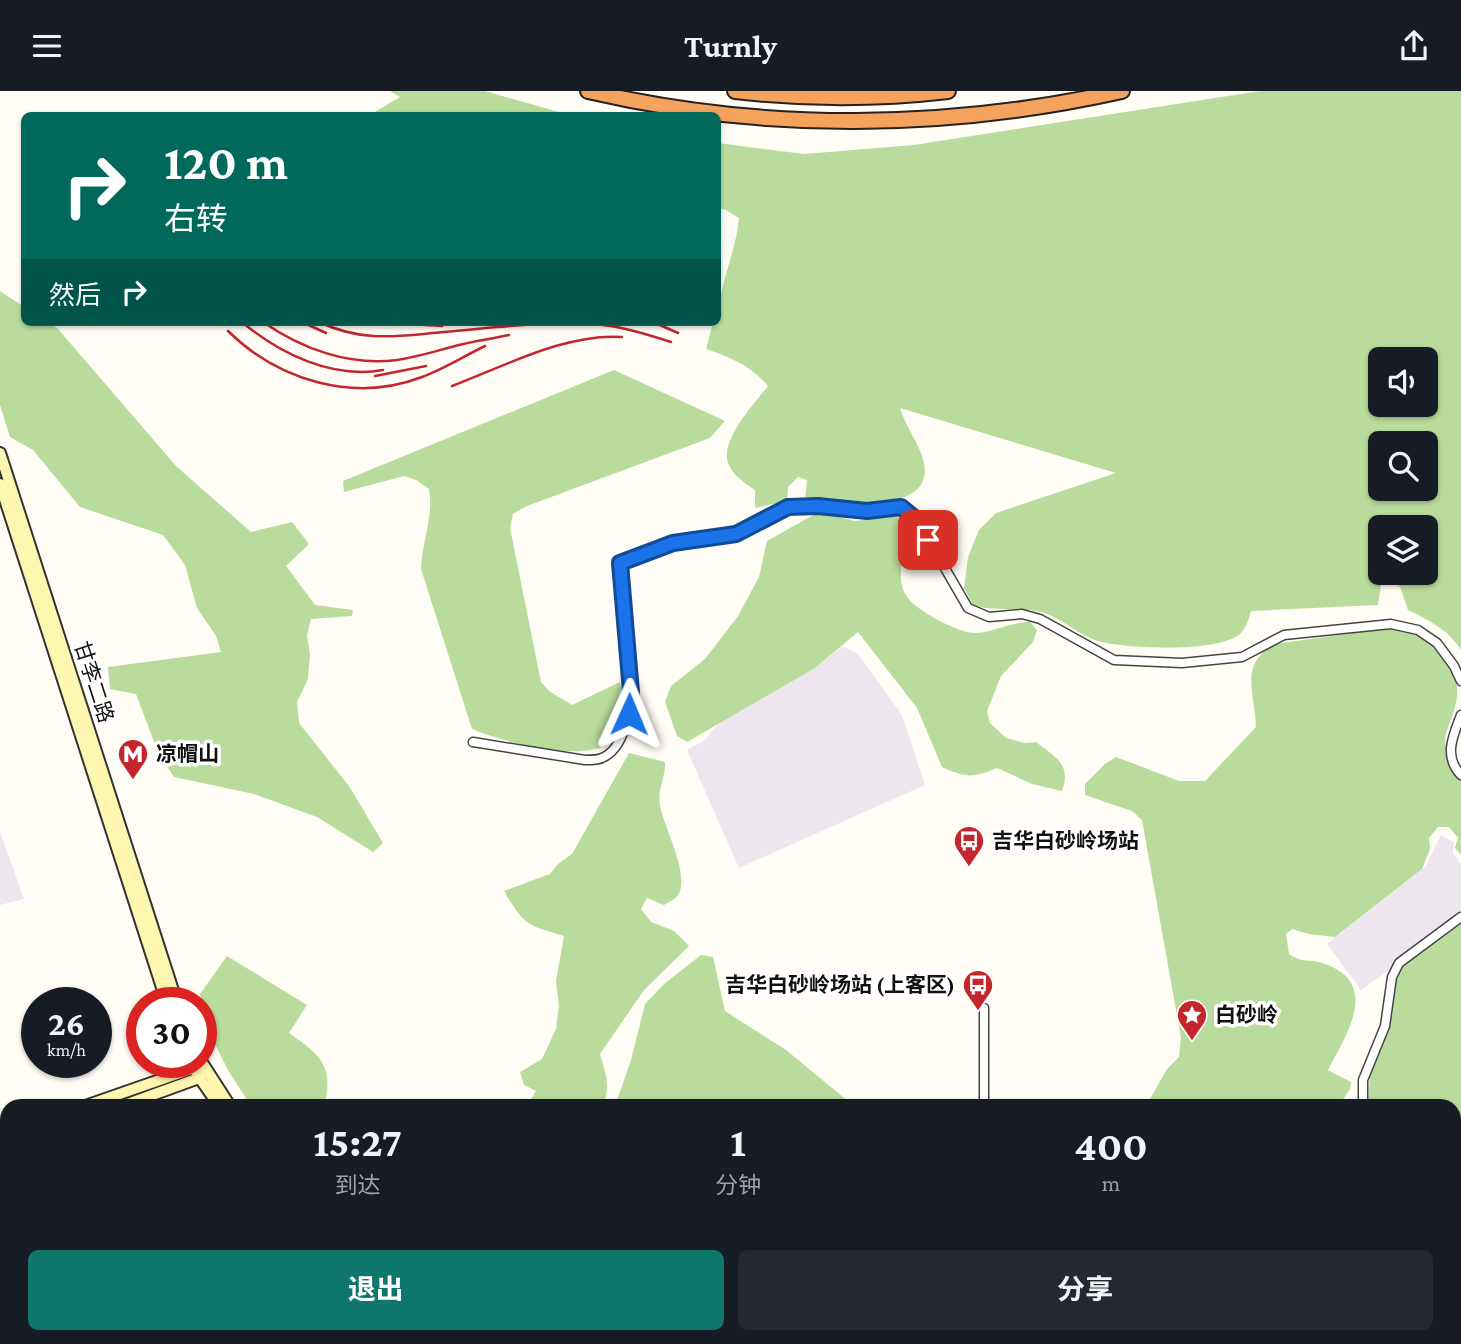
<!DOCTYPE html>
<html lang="zh">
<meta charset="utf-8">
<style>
:root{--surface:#171b24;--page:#242831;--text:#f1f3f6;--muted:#9ea1a6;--accent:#0f766e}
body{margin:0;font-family:"Crimson Pro","Noto Sans SC",serif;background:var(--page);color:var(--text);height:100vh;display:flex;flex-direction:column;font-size:26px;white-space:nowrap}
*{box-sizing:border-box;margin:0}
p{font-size:23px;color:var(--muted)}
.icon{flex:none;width:38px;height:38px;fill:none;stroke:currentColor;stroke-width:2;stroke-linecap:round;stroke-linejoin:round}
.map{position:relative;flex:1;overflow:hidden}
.panel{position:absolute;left:0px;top:1008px;width:1461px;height:245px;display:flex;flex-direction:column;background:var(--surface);border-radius:21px 21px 0 0;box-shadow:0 2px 5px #0004}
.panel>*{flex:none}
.top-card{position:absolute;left:21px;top:21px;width:700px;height:214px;border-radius:10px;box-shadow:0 2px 5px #0004;background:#00695c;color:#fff;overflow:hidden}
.fabs{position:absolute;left:1368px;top:256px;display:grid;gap:14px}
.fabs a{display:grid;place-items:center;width:70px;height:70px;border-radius:10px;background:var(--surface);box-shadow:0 2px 5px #0004;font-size:35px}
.speed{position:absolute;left:21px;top:896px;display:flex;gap:14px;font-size:35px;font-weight:700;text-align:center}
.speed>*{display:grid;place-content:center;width:91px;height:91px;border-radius:50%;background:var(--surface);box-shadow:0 2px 5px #0004;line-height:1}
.speed small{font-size:18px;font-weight:400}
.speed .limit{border:10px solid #d22;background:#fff;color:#111}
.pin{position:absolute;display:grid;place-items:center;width:60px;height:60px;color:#fff;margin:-30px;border-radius:14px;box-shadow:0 4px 10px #0006}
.me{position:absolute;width:77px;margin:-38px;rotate:1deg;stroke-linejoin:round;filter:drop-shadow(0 0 5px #0008)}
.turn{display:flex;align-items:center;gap:24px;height:147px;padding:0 28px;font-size:32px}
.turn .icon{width:91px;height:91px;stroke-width:2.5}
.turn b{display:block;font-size:49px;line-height:60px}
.then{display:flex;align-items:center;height:66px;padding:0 28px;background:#0003;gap:14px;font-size:26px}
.eta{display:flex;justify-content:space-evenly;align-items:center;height:119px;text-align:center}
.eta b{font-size:42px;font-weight:700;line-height:49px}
.primary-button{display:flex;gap:14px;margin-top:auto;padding:14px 28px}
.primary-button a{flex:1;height:80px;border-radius:10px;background:var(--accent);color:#fff;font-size:28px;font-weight:700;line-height:80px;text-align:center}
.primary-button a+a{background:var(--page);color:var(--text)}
header{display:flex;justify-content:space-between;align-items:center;height:91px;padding:0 28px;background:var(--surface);font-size:32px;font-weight:700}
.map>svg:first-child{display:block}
.industrial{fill:#eee6ef}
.forest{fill:#b9dc9c;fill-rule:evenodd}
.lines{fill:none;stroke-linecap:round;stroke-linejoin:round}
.street-casing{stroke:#444;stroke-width:11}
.secondary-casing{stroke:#333;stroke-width:14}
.highway-casing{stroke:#222;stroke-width:18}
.street{stroke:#fff;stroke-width:8}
.secondary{stroke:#fff6b0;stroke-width:10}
.highway{stroke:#f5a25d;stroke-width:14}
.rail{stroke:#c4262e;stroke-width:2.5}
.route-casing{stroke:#114b97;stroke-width:18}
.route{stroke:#1a73e8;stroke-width:12}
.labels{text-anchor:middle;stroke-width:7;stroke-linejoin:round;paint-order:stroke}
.street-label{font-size:21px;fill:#111;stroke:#fff}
.poi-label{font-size:21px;font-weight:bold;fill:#111;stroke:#fff;text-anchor:start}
</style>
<header><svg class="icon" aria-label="menu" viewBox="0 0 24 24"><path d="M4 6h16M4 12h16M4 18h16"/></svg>Turnly<svg class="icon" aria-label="share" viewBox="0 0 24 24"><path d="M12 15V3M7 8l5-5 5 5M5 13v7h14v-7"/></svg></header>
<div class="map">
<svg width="1461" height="1253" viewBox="0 0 1461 1253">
<rect width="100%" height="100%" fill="#fffdf5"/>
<path class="industrial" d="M843,555L859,564L902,624L925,694L739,777L687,659L705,649L718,633L815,577Z
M0,741L24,808L0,814Z
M1441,744L1454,751L1453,762L1461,773V828L1361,899L1327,853L1425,776Z
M0,1147L7,1166V1246H36L38,1253H0Z"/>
<path class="forest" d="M390,0H485L569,24H370L400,6Z
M1260,0H1461V559C1450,540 1427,528 1408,519L1400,496L1392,490L1381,494L1378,514L1251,520C1249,528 1246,537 1240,543C1218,562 1126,558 1098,550C1079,544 1065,530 1047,523C1023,514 998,522 973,514L964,497L968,466L979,439L996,422L1116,382L900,317C905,335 920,353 924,372C935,426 835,411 805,409L807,389L798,386L788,396L787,410L755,417V399C745,392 733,385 728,372C720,349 755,312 768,295C751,275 730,266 706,258L713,231H718C718,195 736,162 739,127L726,119L718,117V52L804,63L914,54ZM1381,268H1426V313H1381ZM1381,352H1426V397H1381ZM1381,436H1426V481H1381Z
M0,200L24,216V231H48L58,238L176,375L251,441L292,431L309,453L286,475L315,514L353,519L352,525L311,528L307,544L310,564L308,588L297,611L299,632L349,695L383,752L373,761L317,726L254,703L174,686L159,664L136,603L110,598L108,576L221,561L216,545L197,517L185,474L163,444L80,416L33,359L10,346L0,314Z
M614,279L725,330L710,347L527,415L513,423L510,437L541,591L549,600L572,614L620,591L623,607L606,655C571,669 507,652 472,638L421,478C422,451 434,424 429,398L416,389L404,385L344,401L343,390Z
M815,423L832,424L855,430L894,425L912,433L925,454L901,475C901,487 900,497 908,507C917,520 960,543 976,542C995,541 1011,531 1030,531L1037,539L1033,551L1001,585L987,620L990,632L1006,647L1024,652L1036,651C1055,666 1072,673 1062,700L1032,693L997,677C973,687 966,687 942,676L917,617L858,541L815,577L687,651L677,645L665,611L671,595L705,568L738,525L759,486L767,450Z
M1388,537C1400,539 1414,540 1425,547C1444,558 1460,584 1457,606C1452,641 1431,646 1461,681V764L1455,757L1458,747L1449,736H1438L1429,747L1430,758L1422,778L1335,846L1309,843L1292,838L1286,843L1289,863C1303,873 1310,867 1325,873C1381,893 1346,944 1328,979L1351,991L1350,998L1339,1015H1146L1167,978L1179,966L1181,947L1142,729L1132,720L1085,704V693L1105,673L1116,666L1179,690H1205L1256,636C1255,601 1238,574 1275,553Z
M629,662L665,671C666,686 657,698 660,714C664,737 687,777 680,800C678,807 671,810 664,814L647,807L641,818L651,831L674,840L689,855L644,899L600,963C605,981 612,998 602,1015H507L531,1008L536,1000L524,994L520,981L542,968L556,938L559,915L556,890L564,845C527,834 524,834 504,800L550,783L558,773L572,763Z
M1461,829V1253H1324L1320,1246H1454V1015H1368L1370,982L1388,941L1394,895L1404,874Z
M701,864L713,866L725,920L786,959L854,1015H615L631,969L645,913L664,893Z
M227,865L307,914L289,942C319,963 335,974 324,1015H251L229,981L209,941L200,903Z
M835,1246H1091L1095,1253H843Z
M1132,1246H1214L1204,1253H1136Z"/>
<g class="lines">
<g class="street-casing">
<path id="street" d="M1461,624C1453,645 1443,665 1461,684
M473,651L585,669C590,669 598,669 602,667C625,657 629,622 631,601L620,472L673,452L736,443L788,417L818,415L867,420L901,416L917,429L968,517L989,526L1022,523L1040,528L1114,569L1182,572L1242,566L1284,544L1391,533L1418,539L1437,552L1454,575L1461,590
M984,1015V917
M1363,1015V989L1385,935L1392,886L1399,872L1461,826
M1106,1246L1110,1253"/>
</g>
<g class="secondary-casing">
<path id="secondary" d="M0,362L177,912
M0,393L167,912
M201,970L230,1015
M197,983L219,1015
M85,1015L194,977L205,978L199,987L122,1015
M0,1045L7,1043
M0,1058L7,1056
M0,1104L7,1125
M47,1246L50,1253
M617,1246L633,1253
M639,1246L654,1253
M442,1253L445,1246
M453,1253L456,1246
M718,1253L721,1246"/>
</g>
<g class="highway-casing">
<path id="highway" d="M588,0C763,41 947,39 1122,0
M735,0C804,8 879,8 948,0"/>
</g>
<use href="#street" class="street"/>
<use href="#secondary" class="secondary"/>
<use href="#highway" class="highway"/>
<path class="rail" d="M242,231C280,263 332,288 383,279
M263,231C302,258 349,275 397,269C417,266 436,260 455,255C473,250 491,248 509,244
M302,231L326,242
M319,231C364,252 397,245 444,241C493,237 544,230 594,233C620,235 646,243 671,251
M378,231L442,235
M653,231L678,242
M228,240C279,290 354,312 422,286C444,278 464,265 485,255
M375,285L426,275
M452,295C505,275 566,242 622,246"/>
</g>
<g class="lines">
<g class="route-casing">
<path id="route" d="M629,623L631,601L620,472L673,452L736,443L788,416L818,415L867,420L901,416L917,429L928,449"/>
</g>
<use href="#route" class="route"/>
</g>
<defs>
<g id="metro-pin" transform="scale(1.575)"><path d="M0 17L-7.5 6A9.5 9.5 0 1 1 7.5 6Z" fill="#c4262e" stroke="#fff"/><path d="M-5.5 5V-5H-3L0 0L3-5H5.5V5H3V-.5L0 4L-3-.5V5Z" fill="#fff"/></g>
<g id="bus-pin" transform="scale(1.575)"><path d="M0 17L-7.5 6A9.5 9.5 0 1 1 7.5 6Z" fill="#c4262e" stroke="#fff"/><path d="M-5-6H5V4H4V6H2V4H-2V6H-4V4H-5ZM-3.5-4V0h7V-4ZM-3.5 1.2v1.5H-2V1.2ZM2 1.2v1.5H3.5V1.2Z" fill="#fff"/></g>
<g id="sight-pin" transform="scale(1.575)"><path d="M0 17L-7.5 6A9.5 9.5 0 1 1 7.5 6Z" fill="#c4262e" stroke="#fff"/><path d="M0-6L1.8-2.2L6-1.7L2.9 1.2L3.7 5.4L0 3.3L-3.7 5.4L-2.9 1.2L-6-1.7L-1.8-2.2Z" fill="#fff"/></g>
</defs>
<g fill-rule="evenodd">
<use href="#metro-pin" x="133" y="663"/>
<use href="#bus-pin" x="969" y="750"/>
<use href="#bus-pin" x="978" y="894"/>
<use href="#sight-pin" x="1192" y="924"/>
</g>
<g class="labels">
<g class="street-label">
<text transform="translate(94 591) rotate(72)" y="7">甘李二路</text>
</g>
<g class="poi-label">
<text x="156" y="670">凉帽山</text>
<text x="992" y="757">吉华白砂岭场站</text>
<text x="955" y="901" text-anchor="end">吉华白砂岭场站 (上客区)</text>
<text x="1215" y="931">白砂岭</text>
</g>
</g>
</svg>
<div class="fabs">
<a><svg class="icon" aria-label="sound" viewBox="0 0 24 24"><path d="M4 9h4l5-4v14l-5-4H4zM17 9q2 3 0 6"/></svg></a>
<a><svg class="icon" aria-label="search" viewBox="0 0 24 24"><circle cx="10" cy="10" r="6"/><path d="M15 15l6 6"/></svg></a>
<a><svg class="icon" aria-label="layers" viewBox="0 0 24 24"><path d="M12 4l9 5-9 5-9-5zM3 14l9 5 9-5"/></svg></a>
</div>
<div class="speed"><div>26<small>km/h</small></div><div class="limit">30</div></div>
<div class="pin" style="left:928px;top:449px;background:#d93025"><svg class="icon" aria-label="arrive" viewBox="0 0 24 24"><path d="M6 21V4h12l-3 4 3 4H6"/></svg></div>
<svg class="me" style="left:629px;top:623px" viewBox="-20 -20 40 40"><path d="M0-17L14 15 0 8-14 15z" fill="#1a73e8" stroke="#fff" stroke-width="4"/></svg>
<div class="top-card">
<div class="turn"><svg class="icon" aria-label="right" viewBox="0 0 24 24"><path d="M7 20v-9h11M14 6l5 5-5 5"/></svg><div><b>120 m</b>右转</div></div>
<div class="then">然后<svg class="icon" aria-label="right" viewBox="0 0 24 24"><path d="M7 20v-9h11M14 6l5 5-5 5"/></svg></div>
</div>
<section class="panel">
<div class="eta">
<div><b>15:27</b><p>到达</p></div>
<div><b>1</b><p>分钟</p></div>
<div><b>400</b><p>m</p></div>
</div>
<div class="primary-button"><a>退出</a><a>分享</a></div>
</section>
</div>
